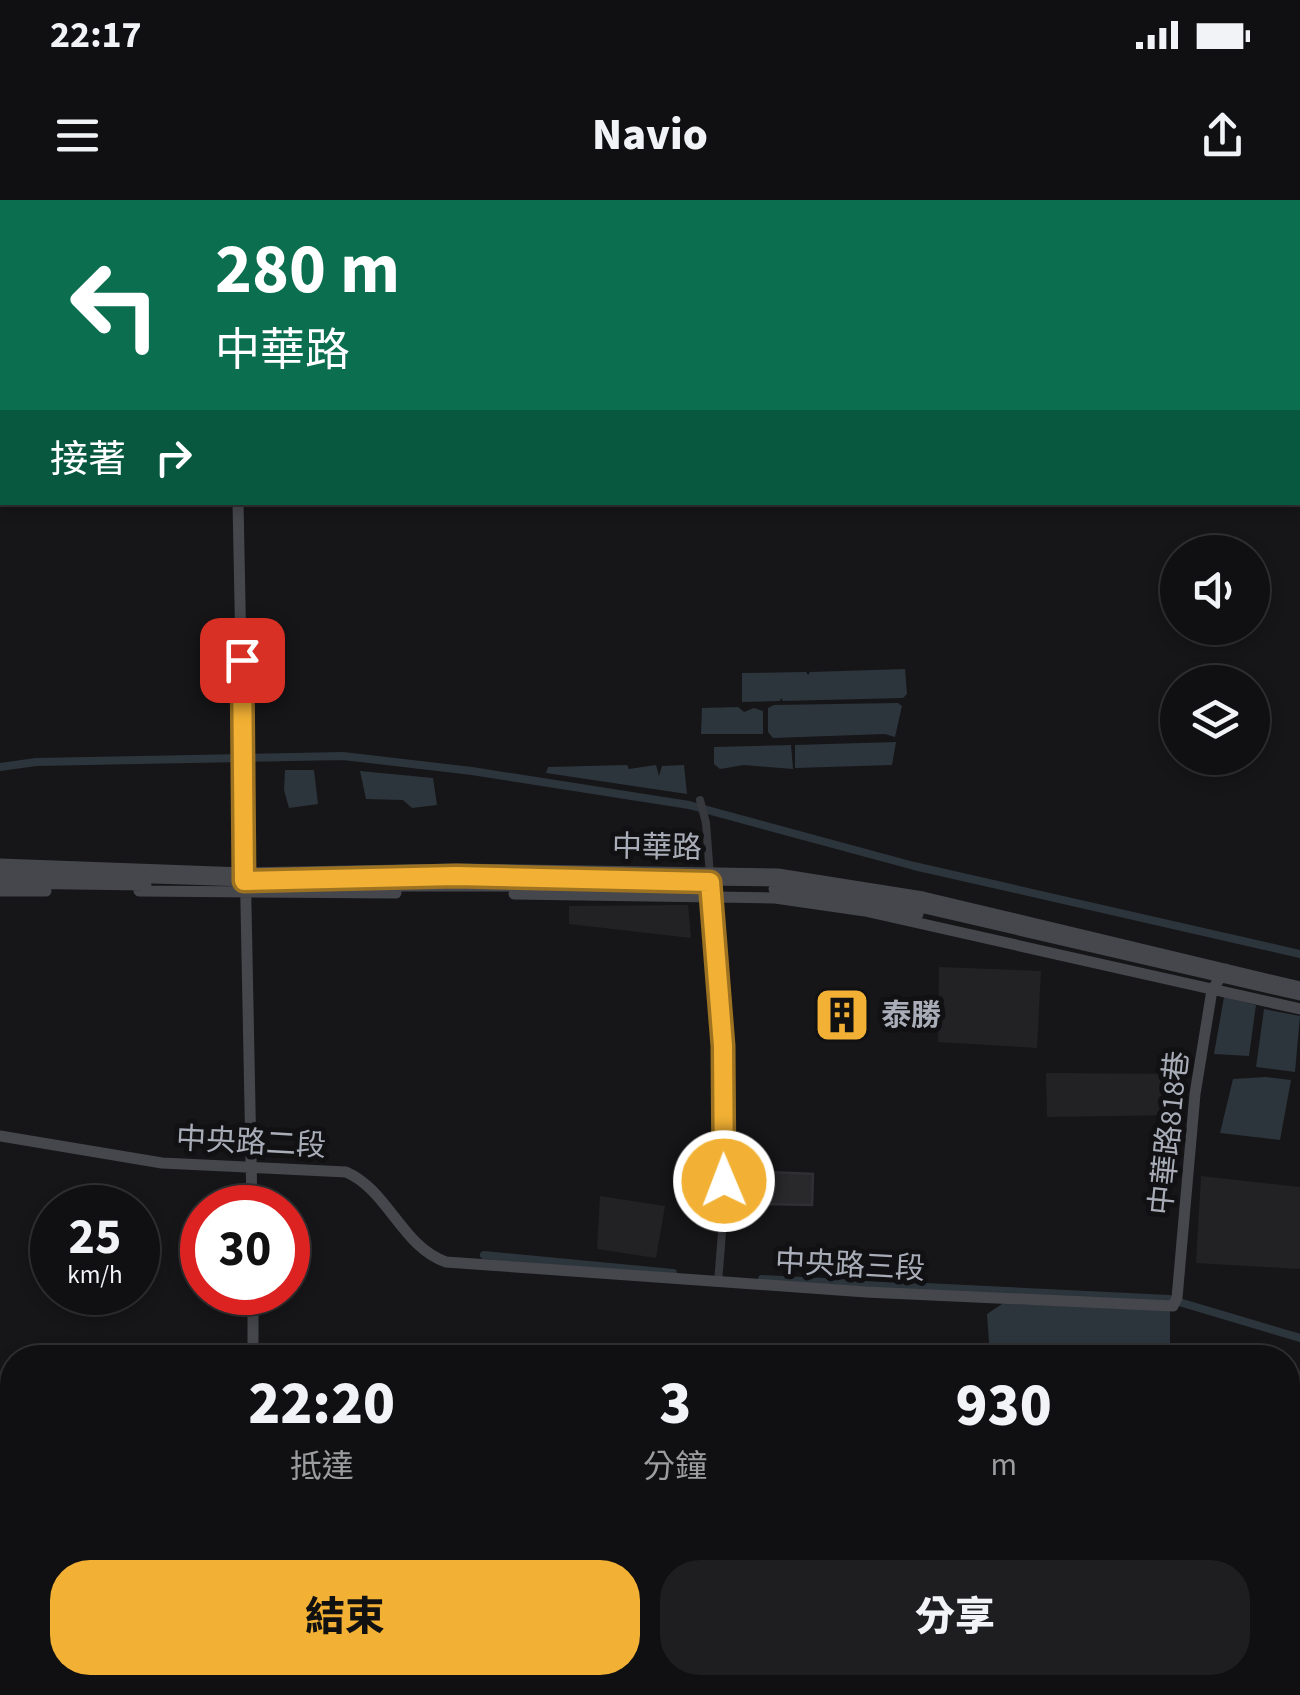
<!DOCTYPE html>
<html lang="zh-TW">
<meta charset="utf-8">
<style>
:root{--surface:#101012;--page:#1e1e20;--text:#f1f3f6;--muted:#9c9d9f;--line:#303032;--accent:#f2b134}
body{margin:0;font-family:"Source Sans 3","Noto Sans TC",sans-serif;background:var(--page);color:var(--text);height:100vh;display:flex;flex-direction:column;font-size:38px;white-space:nowrap}
*{box-sizing:border-box;margin:0}
p{font-size:32px;color:var(--muted)}
.icon{flex:none;width:55px;height:55px;fill:none;stroke:currentColor;stroke-width:2;stroke-linecap:round;stroke-linejoin:round}
.map{position:relative;flex:1;overflow:hidden}
.side{position:absolute;left:0px;top:1145px;width:1300px;height:350px;display:flex;flex-direction:column;background:var(--surface);border-radius:40px 40px 0 0;box-shadow:0 5px 15px #0003,0 0 0 2px var(--line)}
.side>*{flex:none}
.top-card{position:absolute;left:0px;top:0px;width:1300px;height:305px;box-shadow:0 5px 15px #0003,0 0 0 2px var(--line);background:#0b6e4f;color:#fff;overflow:hidden}
.tools{position:absolute;left:1160px;top:335px;display:grid;gap:20px}
.tools a{display:grid;place-items:center;width:110px;height:110px;border-radius:50%;background:var(--surface);box-shadow:0 5px 15px #0003,0 0 0 2px var(--line);font-size:50px}
.speed{position:absolute;left:30px;top:985px;display:flex;gap:20px;font-size:50px;font-weight:700;text-align:center}
.speed>*{display:grid;place-content:center;width:130px;height:130px;border-radius:50%;background:var(--surface);box-shadow:0 5px 15px #0003,0 0 0 2px var(--line);line-height:1}
.speed small{font-size:25px;font-weight:400}
.speed .limit{border:15px solid #d22;background:#fff;color:#111}
.pin{position:absolute;display:grid;place-items:center;width:85px;height:85px;color:#fff;margin:-42px;border-radius:20px;box-shadow:0 5px 15px #0006}
.me{position:absolute;width:110px;margin:-55px;rotate:359deg;stroke-linejoin:round;filter:drop-shadow(0 0 8px #0008)}
.turn{display:flex;align-items:center;gap:35px;height:210px;padding:0 50px;font-size:45px}
.turn .icon{width:130px;height:130px;stroke-width:2.5}
.turn b{display:block;font-size:70px;line-height:85px}
.then{display:flex;align-items:center;height:95px;padding:0 50px;background:#0003;gap:20px;font-size:38px}
.eta{display:flex;justify-content:space-evenly;align-items:center;height:170px;text-align:center}
.eta b{font-size:60px;font-weight:800;line-height:70px}
.cta{display:flex;gap:20px;margin-top:auto;padding:20px 50px}
.cta a{flex:1;height:115px;border-radius:40px;background:var(--accent);color:#111;font-size:40px;font-weight:800;line-height:115px;text-align:center}
.cta a+a{background:var(--page);color:var(--text)}
.status{display:flex;justify-content:space-between;align-items:center;height:70px;padding:0 50px;background:var(--surface);direction:ltr}
.status svg{height:28px;fill:currentColor}
header{display:flex;justify-content:space-between;align-items:center;height:130px;padding:0 50px;background:var(--surface);font-size:45px;font-weight:800}
.map>svg:first-child{display:block}
.built{fill:#222225}
.water{fill:#2c353c}
.lines{fill:none;stroke-linecap:round;stroke-linejoin:round}
.canal{stroke:#2c353c;stroke-width:8}
.building{fill:#29292c;stroke:#303034;stroke-width:2.5}
.street{stroke:#37383d;stroke-width:8}
.secondary{stroke:#45474d;stroke-width:11}
.highway{stroke:#63666e;stroke-width:14}
.route-casing{stroke:#9d7322;stroke-width:25}
.route{stroke:#f2b134;stroke-width:18}
.labels{text-anchor:middle;stroke-width:10;stroke-linejoin:round;paint-order:stroke}
.street-label{font-size:30px;fill:#a8adb8;stroke:#111113}
.poi-label{font-size:30px;font-weight:bold;fill:#a8adb8;stroke:#111113;text-anchor:start}
</style>
<div class="status"><b>22:17</b><svg viewBox="0 0 49 12"><path d="M0 12V9h3v3zM5 12V6h3v6zM10 12V3h3v9zM15 12V0h3v12zM26 1h20v11H26zM47 4h2v5h-2z"/></svg></div>
<header><svg class="icon" aria-label="menu" viewBox="0 0 24 24"><path d="M4 6h16M4 12h16M4 18h16"/></svg>Navio<svg class="icon" aria-label="share" viewBox="0 0 24 24"><path d="M12 15V3M7 8l5-5 5 5M5 13v7h14v-7"/></svg></header>
<div class="map">
<svg width="1300" height="1495" viewBox="0 0 1300 1495">
<rect width="100%" height="100%" fill="#161618"/>
<path class="built" d="M688,705L691,738L569,724V706Z
M939,767L1041,771L1037,848L938,842Z
M1046,873L1184,874L1181,915L1047,917Z
M1201,976L1300,987V1069L1196,1063Z
M600,996L665,1006L656,1058L597,1049Z"/>
<path class="water" d="M905,469L907,494L903,498L783,501L781,498L780,501L742,502V473L806,472L808,475L810,472Z
M898,503L902,506L895,537L885,534L773,538L768,532V508L774,505Z
M738,507L744,512L754,508L763,511V534H701L702,508Z
M896,542L892,565L795,568V545Z
M791,545L793,569L744,565L720,569L714,564V547Z
M627,565L629,569L656,565L659,576L662,566L684,565L687,594L546,573L548,567Z
M285,570H314L318,604L289,608L284,590Z
M360,571L433,578L437,605L412,608L403,600L366,599Z
M1224,797L1256,805L1249,856L1214,854Z
M1264,809L1300,816L1295,872L1256,867Z
M1266,877L1291,880L1280,940L1220,933L1233,879Z
M1002,1104L1170,1107V1148L1128,1149L1127,1157H990L987,1114Z"/>
<g class="lines">
<path class="canal" d="M532,2L540,0
M0,223L2,221
M0,567L36,562L343,556L472,571L689,605L914,666L1300,754
M484,1055L673,1073
M762,1079L1169,1099L1300,1138
M0,1387L12,1386"/>
</g>
<path class="building" d="M817,804L867,808L866,826L816,823Z
M770,972L813,974L812,1005L757,1004V997H746V985L770,986Z"/>
<g class="lines">
<path class="street" d="M497,2L505,0
M561,2L569,0
M0,215L2,213
M0,229L2,227
M700,600L706,623L723,846L724,1007L718,1083
M0,1392H12"/>
<path class="secondary" d="M233,0V2
M238,302L252,1008
M0,664L244,673L456,669L778,674L923,697L1300,787
M0,673L245,681L456,677L778,681L868,695L1300,795
M0,683L146,685
M384,686H551
M774,689L918,714
M0,691H46
M139,691L396,693
M514,694L775,698L865,711L1300,809
M0,936L162,963L346,972C388,990 402,1047 446,1062L866,1092L1173,1106L1177,1098L1195,894L1212,790L1226,769
M253,1092V1158
M1288,1340L1300,1306
M1288,1442L1300,1406
M256,1495V1482
M1269,1495L1274,1482"/>
<path class="highway" d="M1288,1372L1300,1338
M1288,1411L1300,1374
M1243,1495L1247,1482
M1258,1495L1263,1482"/>
</g>
<g class="lines">
<g class="route-casing">
<path id="route" d="M242,460L244,681L456,676L710,682L723,846L724,981"/>
</g>
<use href="#route" class="route"/>
</g>
<defs>
<g id="building-square" transform="scale(2.875)"><rect x="-9" y="-9" width="18" height="18" rx="4" fill="#f2b134" stroke="#111113"/><path d="M-4-6H4V6H1V3H-1V6H-4ZM-2.5-4.3h1.7v1.8h-1.7ZM.8-4.3h1.7v1.8H.8ZM-2.5-1h1.7V.8h-1.7ZM.8-1h1.7V.8H.8Z" fill="#111"/></g>
</defs>
<g fill-rule="evenodd">
<use href="#building-square" x="842" y="815"/>
</g>
<g class="labels">
<g class="street-label">
<text transform="translate(657 647) rotate(1)" y="10">中華路</text>
<text transform="translate(1169 933) rotate(-84)" y="10">中華路818巷</text>
<text transform="translate(251 942) rotate(3)" y="10">中央路二段</text>
<text transform="translate(850 1065) rotate(3)" y="10">中央路三段</text>
</g>
<g class="poi-label">
<text x="881" y="825">泰勝</text>
</g>
</g>
</svg>
<div class="tools">
<a><svg class="icon" aria-label="sound" viewBox="0 0 24 24"><path d="M4 9h4l5-4v14l-5-4H4zM17 9q2 3 0 6"/></svg></a>
<a><svg class="icon" aria-label="layers" viewBox="0 0 24 24"><path d="M12 4l9 5-9 5-9-5zM3 14l9 5 9-5"/></svg></a>
</div>
<div class="speed"><div>25<small>km/h</small></div><div class="limit">30</div></div>
<div class="pin" style="left:242px;top:460px;background:#d93025"><svg class="icon" aria-label="arrive" viewBox="0 0 24 24"><path d="M6 21V4h12l-3 4 3 4H6"/></svg></div>
<svg class="me" style="left:724px;top:981px" viewBox="-20 -20 40 40"><circle r="17" fill="#f2b134" stroke="#fff" stroke-width="3"/><path d="M0-11L8 9 0 5-8 9z" fill="#fff"/></svg>
<div class="top-card">
<div class="turn"><svg class="icon" aria-label="left" viewBox="0 0 24 24"><path d="M17 20v-9H6M10 6l-5 5 5 5"/></svg><div><b>280 m</b>中華路</div></div>
<div class="then">接著<svg class="icon" aria-label="right" viewBox="0 0 24 24"><path d="M7 20v-9h11M14 6l5 5-5 5"/></svg></div>
</div>
<section class="side">
<div class="eta">
<div><b>22:20</b><p>抵達</p></div>
<div><b>3</b><p>分鐘</p></div>
<div><b>930</b><p>m</p></div>
</div>
<div class="cta"><a>結束</a><a>分享</a></div>
</section>
</div>
